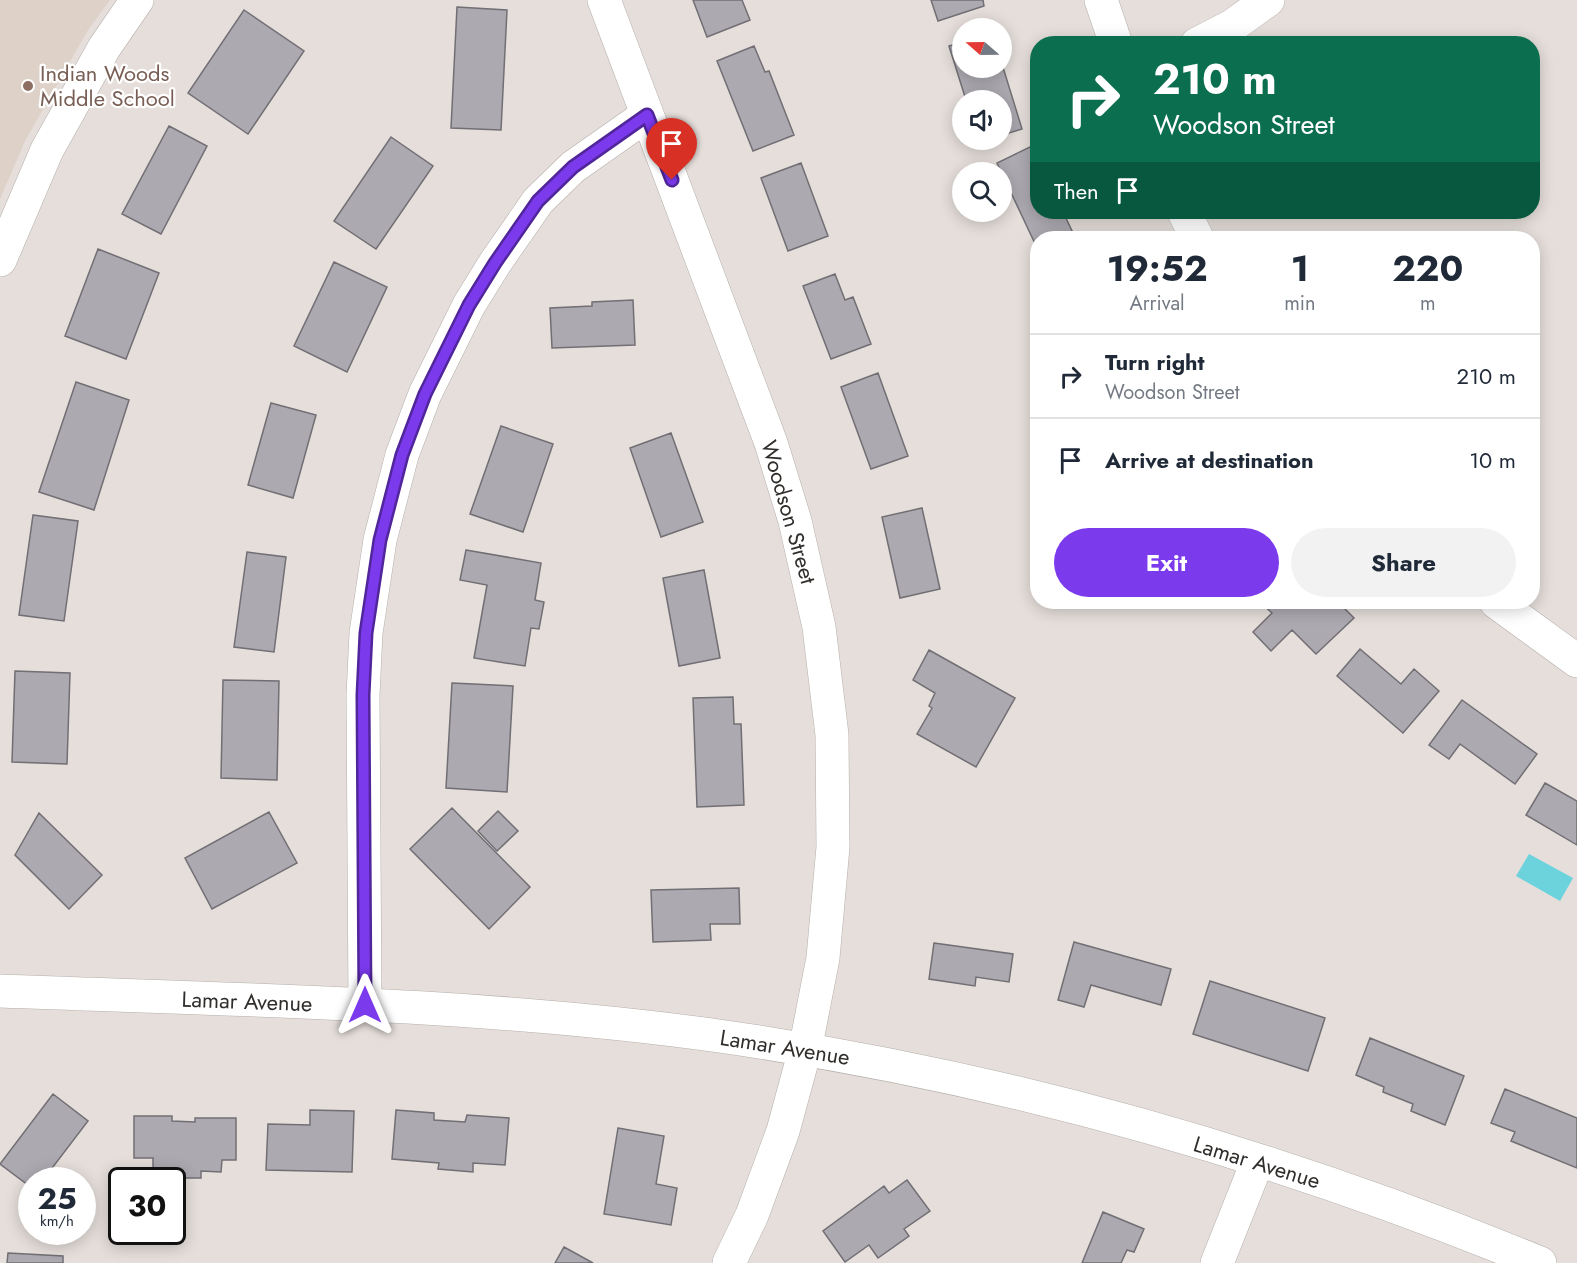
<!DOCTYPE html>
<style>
:root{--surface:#fff;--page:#f2f2f3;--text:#1f2937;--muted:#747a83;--line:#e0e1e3;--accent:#7c3aed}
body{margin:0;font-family:Jost,sans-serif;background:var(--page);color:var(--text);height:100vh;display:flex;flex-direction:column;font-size:22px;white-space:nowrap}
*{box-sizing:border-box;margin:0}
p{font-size:20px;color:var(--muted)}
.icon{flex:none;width:33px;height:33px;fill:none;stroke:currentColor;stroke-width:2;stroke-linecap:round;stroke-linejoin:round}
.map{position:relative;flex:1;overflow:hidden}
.drawer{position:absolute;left:1030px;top:231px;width:510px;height:378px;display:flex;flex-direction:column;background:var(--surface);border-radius:24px;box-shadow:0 3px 15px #0003}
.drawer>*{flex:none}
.top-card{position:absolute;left:1030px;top:36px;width:510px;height:183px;border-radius:24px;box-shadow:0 3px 15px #0003;background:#0b6e4f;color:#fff;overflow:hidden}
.needle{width:39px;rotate:290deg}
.fabs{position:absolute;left:952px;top:18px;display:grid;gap:12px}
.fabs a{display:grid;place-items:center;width:60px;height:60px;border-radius:50%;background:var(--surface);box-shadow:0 3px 15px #0003;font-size:30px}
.speed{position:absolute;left:18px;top:1167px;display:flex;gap:12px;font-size:30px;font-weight:700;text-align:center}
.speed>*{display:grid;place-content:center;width:78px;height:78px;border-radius:50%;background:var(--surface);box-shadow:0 3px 15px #0003;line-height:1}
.speed small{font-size:15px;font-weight:400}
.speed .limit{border:3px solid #111;border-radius:9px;background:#fff;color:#111}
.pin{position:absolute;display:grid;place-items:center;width:51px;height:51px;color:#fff;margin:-62px -26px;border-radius:50% 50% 50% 0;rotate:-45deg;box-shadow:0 0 6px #0007}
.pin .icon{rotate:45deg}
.me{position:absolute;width:66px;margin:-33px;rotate:0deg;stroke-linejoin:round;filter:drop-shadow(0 0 4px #0008)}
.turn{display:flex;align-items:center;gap:21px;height:126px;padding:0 24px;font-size:27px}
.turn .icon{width:78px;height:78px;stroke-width:2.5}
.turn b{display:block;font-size:42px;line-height:51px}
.then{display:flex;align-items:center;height:57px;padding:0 24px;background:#0003;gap:12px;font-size:22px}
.eta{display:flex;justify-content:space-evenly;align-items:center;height:102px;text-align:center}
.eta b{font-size:36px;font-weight:700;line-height:42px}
.action{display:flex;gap:12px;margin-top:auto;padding:12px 24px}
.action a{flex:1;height:69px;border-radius:36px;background:var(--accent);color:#fff;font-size:24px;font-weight:700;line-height:69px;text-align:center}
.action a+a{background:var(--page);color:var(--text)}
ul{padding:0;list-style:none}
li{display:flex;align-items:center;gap:18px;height:84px;padding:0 24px;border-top:2px solid var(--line)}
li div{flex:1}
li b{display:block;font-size:22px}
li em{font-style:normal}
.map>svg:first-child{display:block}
.built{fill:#ded2c8}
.water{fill:#6cd3dd}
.building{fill:#aca9b0;stroke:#716f74;stroke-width:1.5}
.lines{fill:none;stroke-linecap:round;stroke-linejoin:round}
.minor-casing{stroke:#b5afab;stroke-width:34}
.minor{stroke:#fff;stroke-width:33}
.route-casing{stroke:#51269a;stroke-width:15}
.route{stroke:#7c3aed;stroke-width:10}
.education-dot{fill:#8d6e63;stroke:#fff;stroke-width:2}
.labels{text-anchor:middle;stroke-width:4.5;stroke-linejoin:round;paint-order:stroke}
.education-label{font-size:22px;fill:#785e54;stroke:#fff;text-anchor:start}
.street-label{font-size:22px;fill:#302d2b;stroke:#fff}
</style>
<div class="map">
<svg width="1577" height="1263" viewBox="0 0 1577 1263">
<rect width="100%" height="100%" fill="#e5deda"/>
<path class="built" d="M0,0H110L88,30L25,141L0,199Z"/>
<path class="water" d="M1529,854L1573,878L1560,901L1516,876Z"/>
<path class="building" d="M693,0H742L750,20L707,37Z
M931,0H983L984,6L938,21Z
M457,7L507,10L501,130L451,128Z
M244,10L304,51L248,134L188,93Z
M1002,34L1009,57L1002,62Z
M963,42V68H1002V64L1022,129L1002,135V100H966L949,46Z
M754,46L765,72L769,71L794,135L753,151L717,61Z
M169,126L207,146L161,234L122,214Z
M391,137L433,166L376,249L334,221Z
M1032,146L1038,159V212H1063L1073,233L1062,238H1038V250L997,163Z
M801,163L828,236L788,251L761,178Z
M98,249L159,273L126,359L65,336Z
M334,262L387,287L347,372L294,346Z
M835,274L845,300L853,297L871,344L831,359L803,286Z
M633,300L635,345L552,348L550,308L592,306V302Z
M878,373L908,456L871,469L841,387Z
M76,382L129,400L94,510L39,492Z
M271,403L316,415L293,498L248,485Z
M501,426L553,444L523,532L470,514Z
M671,433L703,522L661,537L630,448Z
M922,508L940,589L900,598L882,517Z
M33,515L78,521L64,621L19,615Z
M466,550L541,563L535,600L544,602L539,629L531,628L525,666L474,658L487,585L460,580Z
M247,552L286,557L274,652L234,647Z
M704,570L720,658L679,666L663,578Z
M1260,602H1311L1314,605L1318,602H1338L1354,618L1316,654L1292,630L1271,651L1253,632L1272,613Z
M1360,649L1401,684L1414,669L1439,691L1403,733L1337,676Z
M929,650L1015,698L976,767L917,734L932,708L929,706L935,693L913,680Z
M15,671L70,673L67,764L12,762Z
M223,680L279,681L277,780L221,778Z
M452,683L513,686L507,792L446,788Z
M733,697L734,724H741L744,805L697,807L693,698Z
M1462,700L1537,754L1515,784L1460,744L1449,759L1429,745Z
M1545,783L1577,801V845L1526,815Z
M452,808L530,887L489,929L410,849Z
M498,811L518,831L497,851L478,831Z
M269,812L297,863L212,909L185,858Z
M39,813L102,875L69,909L15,855Z
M739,888L740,924H710L711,940L653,942L651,890Z
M1074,942L1171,969L1161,1005L1091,985L1084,1007L1058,1000Z
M934,943L1013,954L1009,982L976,977L975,986L929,979Z
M1210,981L1325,1018L1308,1071L1193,1034Z
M1370,1038L1464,1076L1445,1125L1411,1111L1413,1104L1383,1092L1384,1087L1356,1075Z
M1505,1089L1577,1118V1168L1511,1141L1515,1132L1491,1123Z
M53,1094L88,1121L43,1180H32V1188L0,1164Z
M310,1110L354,1111L352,1172L266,1170L268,1124L310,1125Z
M396,1110L434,1113V1120L465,1122L467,1115L509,1118L505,1165L473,1163V1172L438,1169L439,1163L392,1159Z
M134,1116H172V1121L195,1122V1118H236V1160H222L221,1172L201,1171V1178H178L179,1170H153V1158H134Z
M618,1128L664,1136L656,1184L677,1188L671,1225L604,1214Z
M907,1180L930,1211L904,1229L909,1236L878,1258L869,1245L845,1262L823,1231L884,1186L889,1193Z
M1103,1212L1144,1229L1134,1252L1127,1250L1121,1263H1082Z
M564,1247L593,1263H555Z
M8,1253L63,1256V1263H7Z"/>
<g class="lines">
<g class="minor-casing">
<path id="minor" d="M604,0L771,443L795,521L819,627L832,735L833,847L823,958L805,1050L783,1131L752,1215L729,1263
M1101,0L1116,44
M1197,44L1232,26L1268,0
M1184,212L1197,238
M0,260L47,150L104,48L137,0
M1496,602L1577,661
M0,991C239,1000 481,1003 719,1036C1000,1076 1278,1155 1540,1263
M365,1005L363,695L366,633L380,540L402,455L425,394L469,305L495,263L538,201L573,167L647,115
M1217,1263L1258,1160"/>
</g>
<use href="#minor" class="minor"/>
</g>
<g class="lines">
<g class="route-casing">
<path id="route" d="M365,1005L363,695L366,633L380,540L402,455L425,394L469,305L495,263L538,201L573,167L647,115L672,180"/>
</g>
<use href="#route" class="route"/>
</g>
<circle class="education-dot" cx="28" cy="86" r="6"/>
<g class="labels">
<g class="education-label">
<text x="40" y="81">Indian Woods<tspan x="40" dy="25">Middle School</tspan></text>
</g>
<g class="street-label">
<text transform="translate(789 512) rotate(74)" y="8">Woodson Street</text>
<text transform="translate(247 1001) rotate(2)" y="8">Lamar Avenue</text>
<text transform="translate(785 1047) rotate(9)" y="8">Lamar Avenue</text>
<text transform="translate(1257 1162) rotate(17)" y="8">Lamar Avenue</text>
</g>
</g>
</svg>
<div class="fabs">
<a><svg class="needle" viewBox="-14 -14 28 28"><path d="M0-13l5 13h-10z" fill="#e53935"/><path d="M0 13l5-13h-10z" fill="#747a83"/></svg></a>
<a><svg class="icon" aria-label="sound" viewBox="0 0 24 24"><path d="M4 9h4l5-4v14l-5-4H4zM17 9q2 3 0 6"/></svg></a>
<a><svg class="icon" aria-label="search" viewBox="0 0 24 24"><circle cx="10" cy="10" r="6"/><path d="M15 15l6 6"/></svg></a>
</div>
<div class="speed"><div>25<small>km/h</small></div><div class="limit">30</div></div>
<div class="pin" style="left:672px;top:180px;background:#d93025"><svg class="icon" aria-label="arrive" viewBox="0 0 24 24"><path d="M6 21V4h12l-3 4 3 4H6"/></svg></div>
<svg class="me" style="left:365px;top:1005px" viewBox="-20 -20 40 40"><path d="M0-17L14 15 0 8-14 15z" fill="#7c3aed" stroke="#fff" stroke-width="4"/></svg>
<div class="top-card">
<div class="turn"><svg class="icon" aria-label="right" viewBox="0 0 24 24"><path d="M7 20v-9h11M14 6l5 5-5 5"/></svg><div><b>210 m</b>Woodson Street</div></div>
<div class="then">Then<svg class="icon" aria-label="arrive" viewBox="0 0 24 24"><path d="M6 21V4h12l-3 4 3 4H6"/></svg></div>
</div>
<section class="drawer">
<div class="eta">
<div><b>19:52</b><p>Arrival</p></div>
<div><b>1</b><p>min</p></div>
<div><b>220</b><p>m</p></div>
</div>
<ul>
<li><svg class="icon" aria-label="right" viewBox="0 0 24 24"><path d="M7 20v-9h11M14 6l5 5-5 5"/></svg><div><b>Turn right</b><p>Woodson Street</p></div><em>210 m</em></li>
<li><svg class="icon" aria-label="arrive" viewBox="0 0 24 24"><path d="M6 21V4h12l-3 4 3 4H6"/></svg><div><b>Arrive at destination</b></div><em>10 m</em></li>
</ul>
<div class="action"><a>Exit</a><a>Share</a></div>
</section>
</div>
